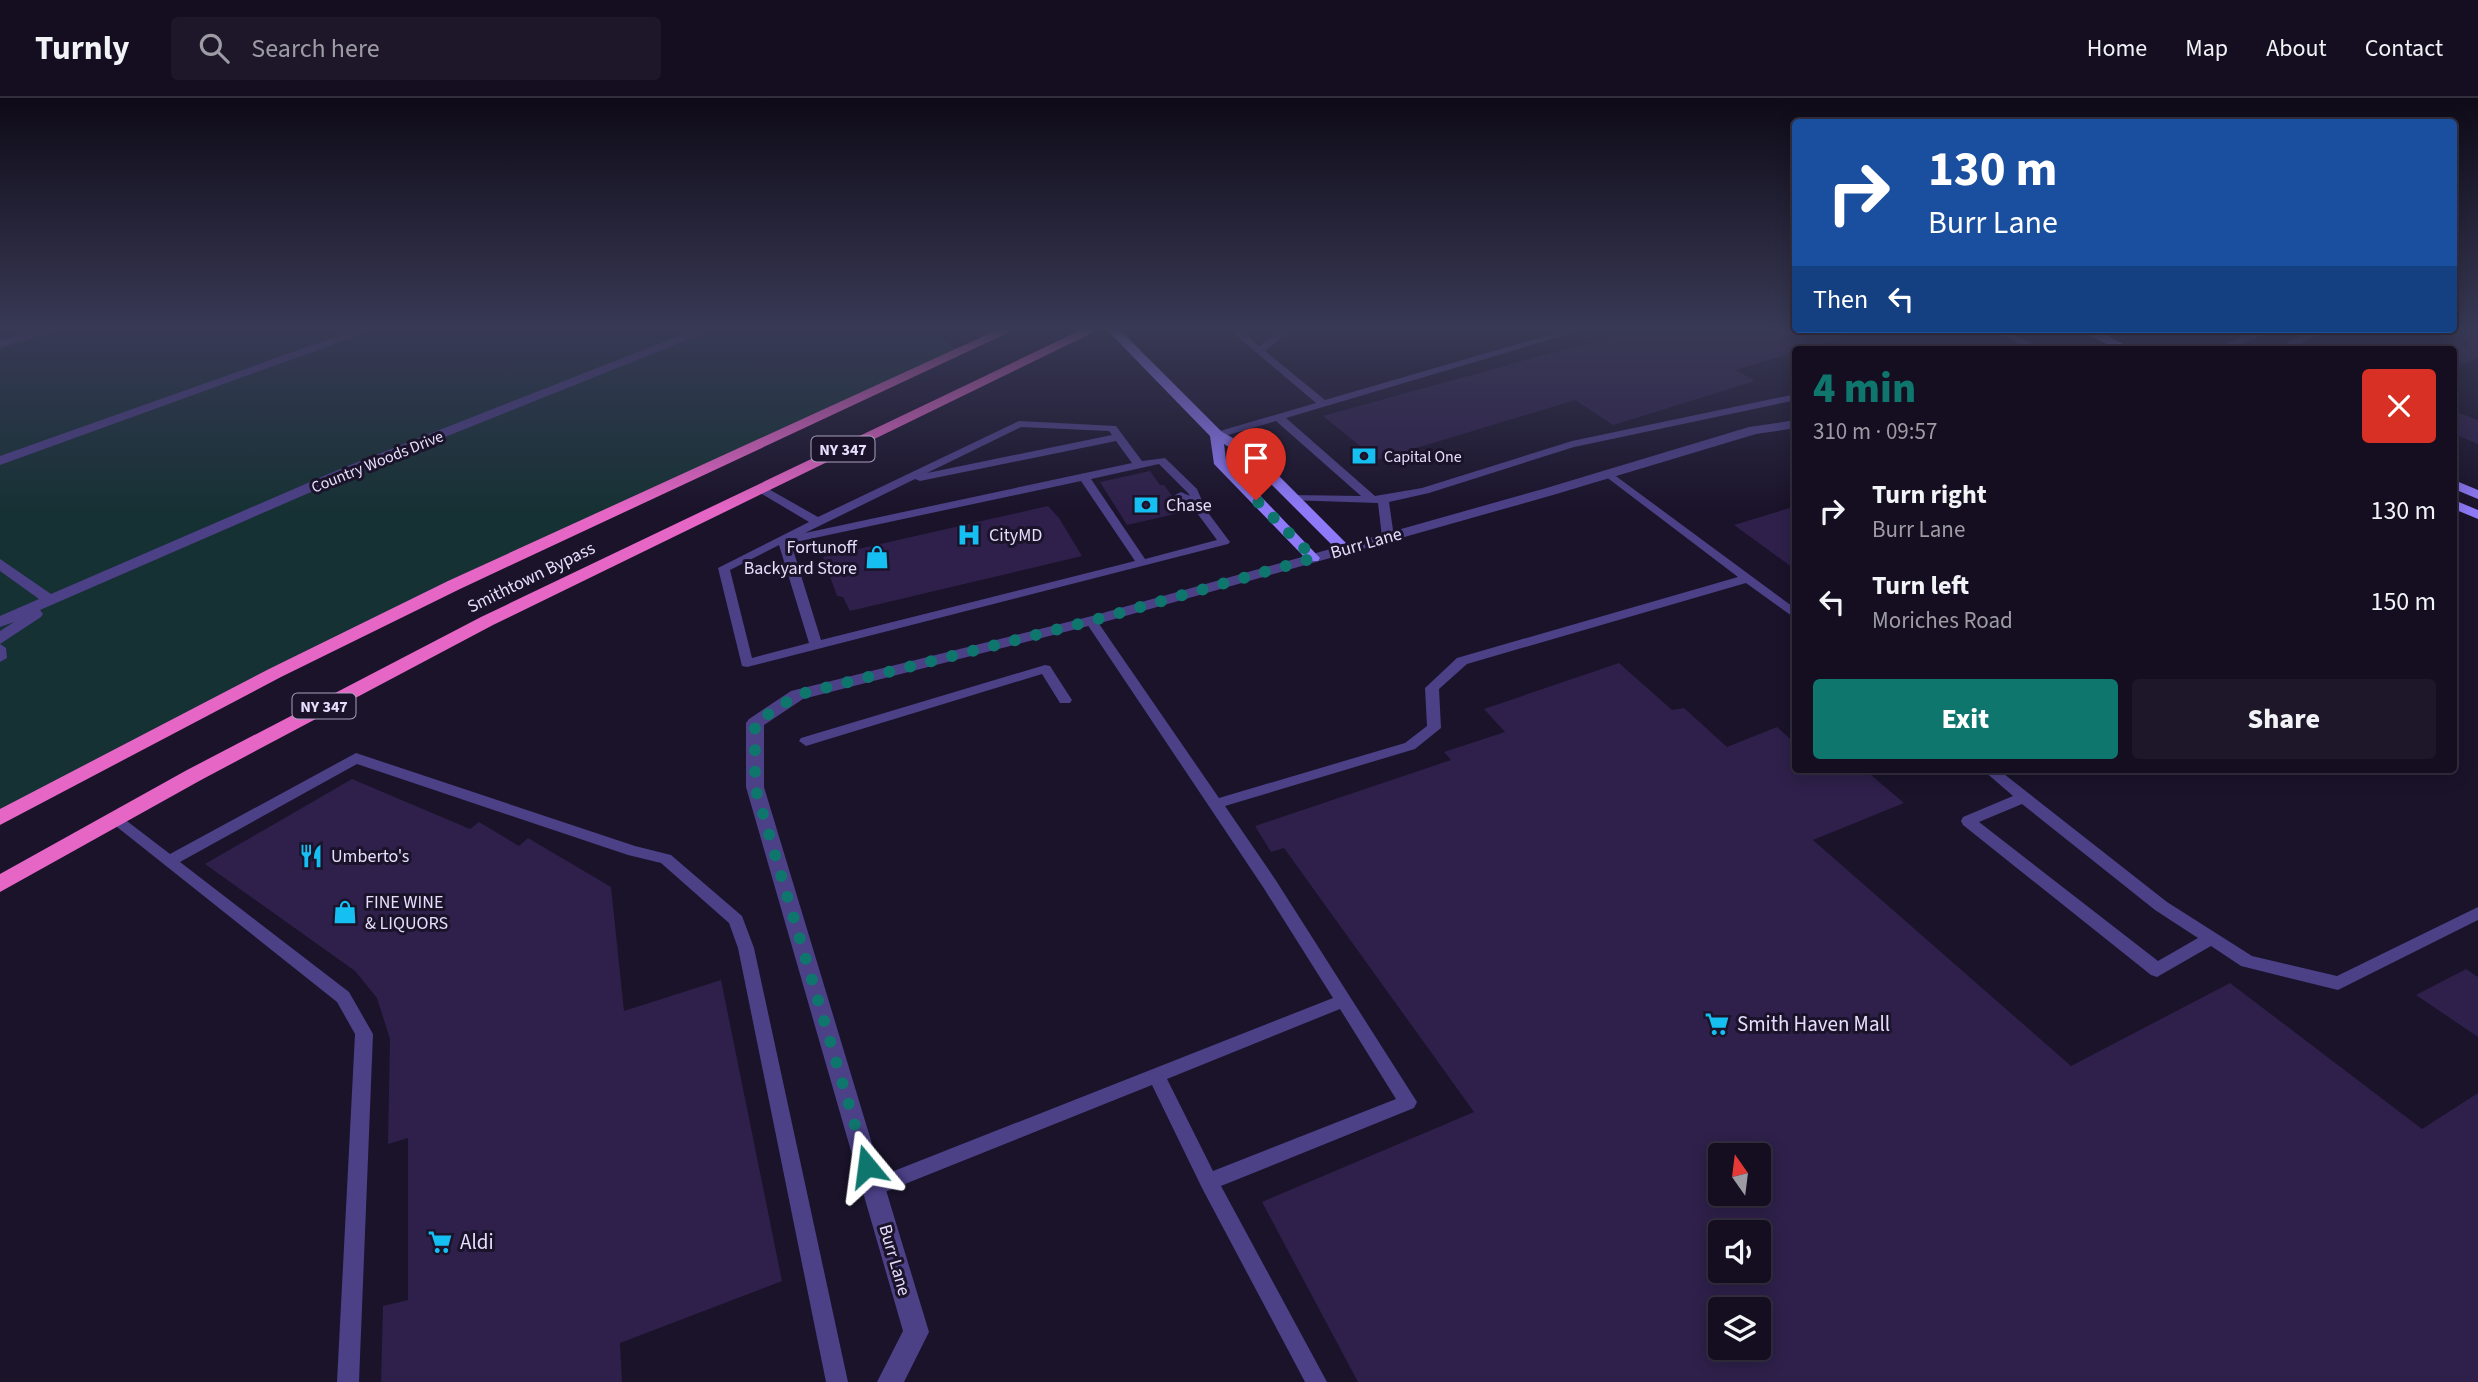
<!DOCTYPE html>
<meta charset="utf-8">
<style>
:root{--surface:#140e20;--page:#1d1729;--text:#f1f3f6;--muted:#9d9ca5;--line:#332e3e;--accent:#0f766e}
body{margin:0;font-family:"Source Sans 3",sans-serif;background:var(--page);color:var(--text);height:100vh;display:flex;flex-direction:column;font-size:26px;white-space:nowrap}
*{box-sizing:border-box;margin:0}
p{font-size:23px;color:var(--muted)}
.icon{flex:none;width:38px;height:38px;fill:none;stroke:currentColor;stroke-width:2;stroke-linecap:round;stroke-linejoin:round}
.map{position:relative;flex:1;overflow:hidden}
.details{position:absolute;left:1792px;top:248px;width:665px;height:427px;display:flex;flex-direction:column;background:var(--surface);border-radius:7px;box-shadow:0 4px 18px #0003,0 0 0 2px var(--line)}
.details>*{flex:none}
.guide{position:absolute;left:1792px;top:21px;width:665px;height:214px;border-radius:7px;box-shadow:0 4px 18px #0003,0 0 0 2px var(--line);background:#1a4fa0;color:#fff;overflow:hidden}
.needle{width:46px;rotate:346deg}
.buttons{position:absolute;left:1708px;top:1045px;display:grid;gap:14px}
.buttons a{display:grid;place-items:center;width:63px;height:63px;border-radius:7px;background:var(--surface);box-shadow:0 4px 18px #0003,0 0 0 2px var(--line);font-size:35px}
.pin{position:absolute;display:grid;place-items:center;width:60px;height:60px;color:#fff;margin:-72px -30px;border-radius:50% 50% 50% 0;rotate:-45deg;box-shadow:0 0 7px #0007}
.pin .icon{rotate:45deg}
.me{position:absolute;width:77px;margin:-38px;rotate:344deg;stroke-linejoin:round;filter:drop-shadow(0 0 5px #0008)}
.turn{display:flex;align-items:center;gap:24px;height:147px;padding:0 21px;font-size:32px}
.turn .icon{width:91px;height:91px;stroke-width:2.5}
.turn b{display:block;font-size:49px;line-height:60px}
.then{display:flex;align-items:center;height:66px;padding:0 21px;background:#0003;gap:14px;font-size:26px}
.round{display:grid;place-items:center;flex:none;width:74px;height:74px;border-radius:7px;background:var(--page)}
.summary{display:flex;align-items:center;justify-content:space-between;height:119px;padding:0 21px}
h1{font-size:42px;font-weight:800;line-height:52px;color:var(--accent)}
.button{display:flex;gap:14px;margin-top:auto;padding:14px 21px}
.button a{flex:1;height:80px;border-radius:7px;background:var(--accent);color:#fff;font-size:28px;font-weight:800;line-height:80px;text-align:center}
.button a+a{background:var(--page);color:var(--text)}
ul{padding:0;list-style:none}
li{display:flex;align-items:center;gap:21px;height:91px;padding:0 21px}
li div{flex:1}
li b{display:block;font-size:26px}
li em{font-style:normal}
header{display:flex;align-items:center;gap:42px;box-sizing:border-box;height:98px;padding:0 35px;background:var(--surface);border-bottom:2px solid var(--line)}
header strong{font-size:33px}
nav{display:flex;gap:38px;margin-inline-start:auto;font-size:24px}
.search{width:490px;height:63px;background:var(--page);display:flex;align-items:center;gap:18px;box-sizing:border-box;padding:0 24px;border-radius:7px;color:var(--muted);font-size:26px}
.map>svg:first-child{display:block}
.green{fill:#163134}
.building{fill:#2e204a;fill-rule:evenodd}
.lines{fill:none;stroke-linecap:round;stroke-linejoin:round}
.service{fill:#4c4087;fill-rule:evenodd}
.minor{fill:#4c4087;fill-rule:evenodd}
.secondary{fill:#8e7af8;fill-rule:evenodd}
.trunk{fill:#e666c6;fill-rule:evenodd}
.route{stroke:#0f766e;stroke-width:12;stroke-dasharray:0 21.6}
.labels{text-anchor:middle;stroke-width:6;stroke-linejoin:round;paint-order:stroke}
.shield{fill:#1a132a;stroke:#a8a1be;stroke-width:2}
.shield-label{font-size:16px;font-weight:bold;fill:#e5defd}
.far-poi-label{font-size:16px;fill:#e5defd;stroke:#1a132a;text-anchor:start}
.far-street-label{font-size:16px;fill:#e5defd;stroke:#1a132a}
.poi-label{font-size:18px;fill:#e5defd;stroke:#1a132a;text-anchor:start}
.street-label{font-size:18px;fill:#e5defd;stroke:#1a132a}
.near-poi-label{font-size:21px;fill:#e5defd;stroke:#1a132a;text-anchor:start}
</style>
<header>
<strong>Turnly</strong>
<div class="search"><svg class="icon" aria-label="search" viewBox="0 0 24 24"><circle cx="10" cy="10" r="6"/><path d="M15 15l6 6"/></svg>Search here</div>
<nav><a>Home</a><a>Map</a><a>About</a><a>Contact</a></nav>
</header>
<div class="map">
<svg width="2478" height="1284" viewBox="0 0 2478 1284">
<rect width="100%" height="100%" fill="#1a132a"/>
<path class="green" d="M0,232H936L955,252L72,676L0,718Z"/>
<path class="building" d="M1635,232H1846L1847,238L1736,272L1755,283L1613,327L1575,302L1377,362L1323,318Z
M2454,232H2464L2478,238V260L2454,270Z
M2454,313L2478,322V346L2454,336Z
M1150,373L1160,387H1164L1184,414L1127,427L1100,384Z
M1048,408L1059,420L1082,458L850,513L843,499L837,498L823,459Z
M1796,408V472L1734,427Z
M1619,565L1672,612L1684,610L1727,649L1777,629L1796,646V672H1865L1904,705L1813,742L2071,968L2230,885L2422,1031L2478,995V1284H1358L1262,1104L1474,1014L1284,750L1271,754L1255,728L1451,662L1444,654L1505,634L1484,611ZM1720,1057H1759V1096H1720ZM1720,1134H1759V1172H1720ZM1720,1211H1759V1250H1720Z
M352,681L470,731L479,724L519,748L528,740L611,789L624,913L721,882L782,1183L620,1245L622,1284H381L383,1208L408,1202V1040L388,1046L390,941L377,900L355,873L205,766Z
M2466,871L2478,879V939L2416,897Z"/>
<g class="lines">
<path class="service" d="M1230,232H1240L1259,248L1280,232H1291L1265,253L1325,302L1566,232H1582L1286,320L1375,398L1422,390L1572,343L1796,296V302L1574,349L1429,395L1389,404L1394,439L1388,443L1382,439L1378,405L1288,402L1286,400L1292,397L1361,398L1276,323L1221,339H1213V335L1316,305Z
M1992,232H2005L2036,248L2029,252H2016L2023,248Z
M1019,323L1116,328L1142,363L1165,360L1197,391L1206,412L1230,444L1228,446L747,569L742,568L718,470L809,424L757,393V389H765L818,419ZM1021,329L1109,333L1112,337L927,375ZM1116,343L1132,365L805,435L915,381L920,383ZM1159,366L1188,395L1190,398L1181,394L1175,397L1197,415L1217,442L1145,461L1091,381ZM1081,383L1135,463L821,542L791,445ZM779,447L809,545L752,560L730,472Z
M1609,373L1796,511V521L1746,485L1467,566L1439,591L1441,630L1415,651L1225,708L1275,781L1417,1004L1414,1010L1221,1088L1327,1284H1305L1202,1090L1152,987L880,1096L873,1099L866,1096L863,1090L866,1084L1333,900L1263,789L1085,523L1087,520H1095L1219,700L1405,645L1427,628L1425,590L1457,560L1738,479L1605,378V374ZM1340,911L1396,1001L1213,1073L1167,981Z
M0,546L6,550L7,560L0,564Z
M1045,567L1050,568L1070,599L1072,602L1070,605H1060L1042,576L806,648L799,643L801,640Z
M356,655L635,748L671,757L742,818L754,850L848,1284H826L738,850L729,825L661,765L628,757L357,666L180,764L349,894L373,936L359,1284H337L355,936L337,904L107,721L109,717H119L170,756Z
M1983,672H1999L2167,804L2252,858L2337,878L2478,809V822L2338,892L2241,868L2211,848L2157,879L2151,877L1963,727L1961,723L1963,719L2013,698ZM2022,706L2155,812L2198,840L2158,863L1979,724Z"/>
<path class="minor" d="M38,232H59L0,250V242Z
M355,232H373L0,367V358Z
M694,232H712L350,377L40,512L43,516L41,519L0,546V533L14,524L0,529V518L39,501L0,473V461L51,496L340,371Z
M2256,232H2273L2228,252H2212Z
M2310,232H2326L2289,252H2274Z
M1796,322V330L1756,336L1553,397L1104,524L803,601L764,627V689L929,1234L904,1284H877L903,1233L746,689V625L749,621L791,593L1092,518L1543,391L1749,329Z"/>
<path class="secondary" d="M1107,232H1120L1222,334L1251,350L1349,448L1351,451L1349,454H1339L1241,356L1224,346L1226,362L1320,460L1318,463H1308L1214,366L1210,338Z
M2079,232H2096L2135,252H2119Z
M2454,382L2478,392V401L2454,391Z
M2454,402L2478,412V421L2454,411Z"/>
<path class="trunk" d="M997,232H1014L460,491L281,579L0,727V711L269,571L448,483Z
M1081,232H1098L493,527L201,682L0,794V776L187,672L481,519Z"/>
</g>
<linearGradient id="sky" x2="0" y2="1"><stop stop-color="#0e0a17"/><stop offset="0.56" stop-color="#383955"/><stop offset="1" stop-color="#383955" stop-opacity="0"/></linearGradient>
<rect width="2478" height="412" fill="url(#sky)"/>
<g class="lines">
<path class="route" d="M867,1068L755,689V625L797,597L1091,523L1314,460L1256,402"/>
</g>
<defs>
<g id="bank-bare" transform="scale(1.89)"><path d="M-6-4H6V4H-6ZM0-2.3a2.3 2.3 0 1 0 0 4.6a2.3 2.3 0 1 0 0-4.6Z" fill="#15bff2" stroke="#1a132a" stroke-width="2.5" paint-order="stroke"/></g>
<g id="hospital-bare" transform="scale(1.89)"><path d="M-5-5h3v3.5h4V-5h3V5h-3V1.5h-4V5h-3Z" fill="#15bff2" stroke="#1a132a" stroke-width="2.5" paint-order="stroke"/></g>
<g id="shop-bare" transform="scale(1.89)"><path d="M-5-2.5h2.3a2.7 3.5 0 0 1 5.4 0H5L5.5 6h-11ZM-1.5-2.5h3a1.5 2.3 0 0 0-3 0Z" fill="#15bff2" stroke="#1a132a" stroke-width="2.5" paint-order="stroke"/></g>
<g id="restaurant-bare" transform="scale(1.89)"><path d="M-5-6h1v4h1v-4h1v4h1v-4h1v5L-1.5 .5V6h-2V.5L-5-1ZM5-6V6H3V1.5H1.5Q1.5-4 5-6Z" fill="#15bff2" stroke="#1a132a" stroke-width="2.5" paint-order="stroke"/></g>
<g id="supermarket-bare" transform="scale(1.89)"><path d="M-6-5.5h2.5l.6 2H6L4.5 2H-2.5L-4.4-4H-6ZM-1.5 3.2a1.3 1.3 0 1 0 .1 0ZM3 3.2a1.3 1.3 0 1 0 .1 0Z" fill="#15bff2" stroke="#1a132a" stroke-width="2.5" paint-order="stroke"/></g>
</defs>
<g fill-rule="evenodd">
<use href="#bank-bare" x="1364" y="358"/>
<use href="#bank-bare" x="1146" y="407"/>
<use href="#hospital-bare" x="969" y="437"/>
<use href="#shop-bare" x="877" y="459"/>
<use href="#restaurant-bare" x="311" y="758"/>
<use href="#shop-bare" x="345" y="814"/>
<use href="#supermarket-bare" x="1717" y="926"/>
<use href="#supermarket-bare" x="440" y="1144"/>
</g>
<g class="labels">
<g class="shield">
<rect x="811.5" y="338.5" width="63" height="25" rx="5"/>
<rect x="292.5" y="595.5" width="63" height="25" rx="5"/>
</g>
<g class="shield-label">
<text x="843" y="357">NY 347</text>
<text x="324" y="614">NY 347</text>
</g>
<g class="far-poi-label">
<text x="1384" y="364">Capital One</text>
</g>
<g class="far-street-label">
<text transform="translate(377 363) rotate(-22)" y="6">Country Woods Drive</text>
</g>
<g class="poi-label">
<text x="1166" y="413">Chase</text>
<text x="989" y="443">CityMD</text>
<text x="857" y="455" text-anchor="end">Fortunoff<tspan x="857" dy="21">Backyard Store</tspan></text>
<text x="331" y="764">Umberto's</text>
<text x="365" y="810">FINE WINE<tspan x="365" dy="21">&amp; LIQUORS</tspan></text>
</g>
<g class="street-label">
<text transform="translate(1366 445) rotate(-16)" y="6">Burr Lane</text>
<text transform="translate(531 479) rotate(-26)" y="6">Smithtown Bypass</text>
<text transform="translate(895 1162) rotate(74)" y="6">Burr Lane</text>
</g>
<g class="near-poi-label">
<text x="1737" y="933">Smith Haven Mall</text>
<text x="460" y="1151">Aldi</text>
</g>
</g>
</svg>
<div class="buttons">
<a><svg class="needle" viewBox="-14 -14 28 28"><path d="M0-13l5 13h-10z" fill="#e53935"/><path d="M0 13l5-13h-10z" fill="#9d9ca5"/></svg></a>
<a><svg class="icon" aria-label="sound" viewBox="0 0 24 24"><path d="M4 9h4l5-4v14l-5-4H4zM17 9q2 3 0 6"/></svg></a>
<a><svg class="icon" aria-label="layers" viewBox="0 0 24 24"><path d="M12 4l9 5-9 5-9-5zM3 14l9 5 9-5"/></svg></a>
</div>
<div class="pin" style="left:1256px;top:402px;background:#d93025"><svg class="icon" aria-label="arrive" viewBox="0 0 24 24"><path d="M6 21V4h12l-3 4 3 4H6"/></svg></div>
<svg class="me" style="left:867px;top:1068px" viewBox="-20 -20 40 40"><path d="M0-17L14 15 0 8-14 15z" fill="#0f766e" stroke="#fff" stroke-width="4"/></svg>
<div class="guide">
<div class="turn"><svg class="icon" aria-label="right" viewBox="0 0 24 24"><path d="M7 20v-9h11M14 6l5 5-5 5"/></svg><div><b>130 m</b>Burr Lane</div></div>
<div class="then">Then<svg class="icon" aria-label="left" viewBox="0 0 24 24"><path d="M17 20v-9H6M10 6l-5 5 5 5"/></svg></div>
</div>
<section class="details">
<div class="summary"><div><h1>4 min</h1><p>310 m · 09:57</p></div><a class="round" style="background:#d93025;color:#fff"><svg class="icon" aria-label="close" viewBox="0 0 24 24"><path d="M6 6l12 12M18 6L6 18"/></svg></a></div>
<ul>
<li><svg class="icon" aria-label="right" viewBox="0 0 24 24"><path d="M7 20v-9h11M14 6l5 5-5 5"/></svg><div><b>Turn right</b><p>Burr Lane</p></div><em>130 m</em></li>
<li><svg class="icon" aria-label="left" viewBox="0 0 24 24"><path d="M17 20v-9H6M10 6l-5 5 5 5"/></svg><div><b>Turn left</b><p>Moriches Road</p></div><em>150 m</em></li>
</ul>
<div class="button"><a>Exit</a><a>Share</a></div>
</section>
</div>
